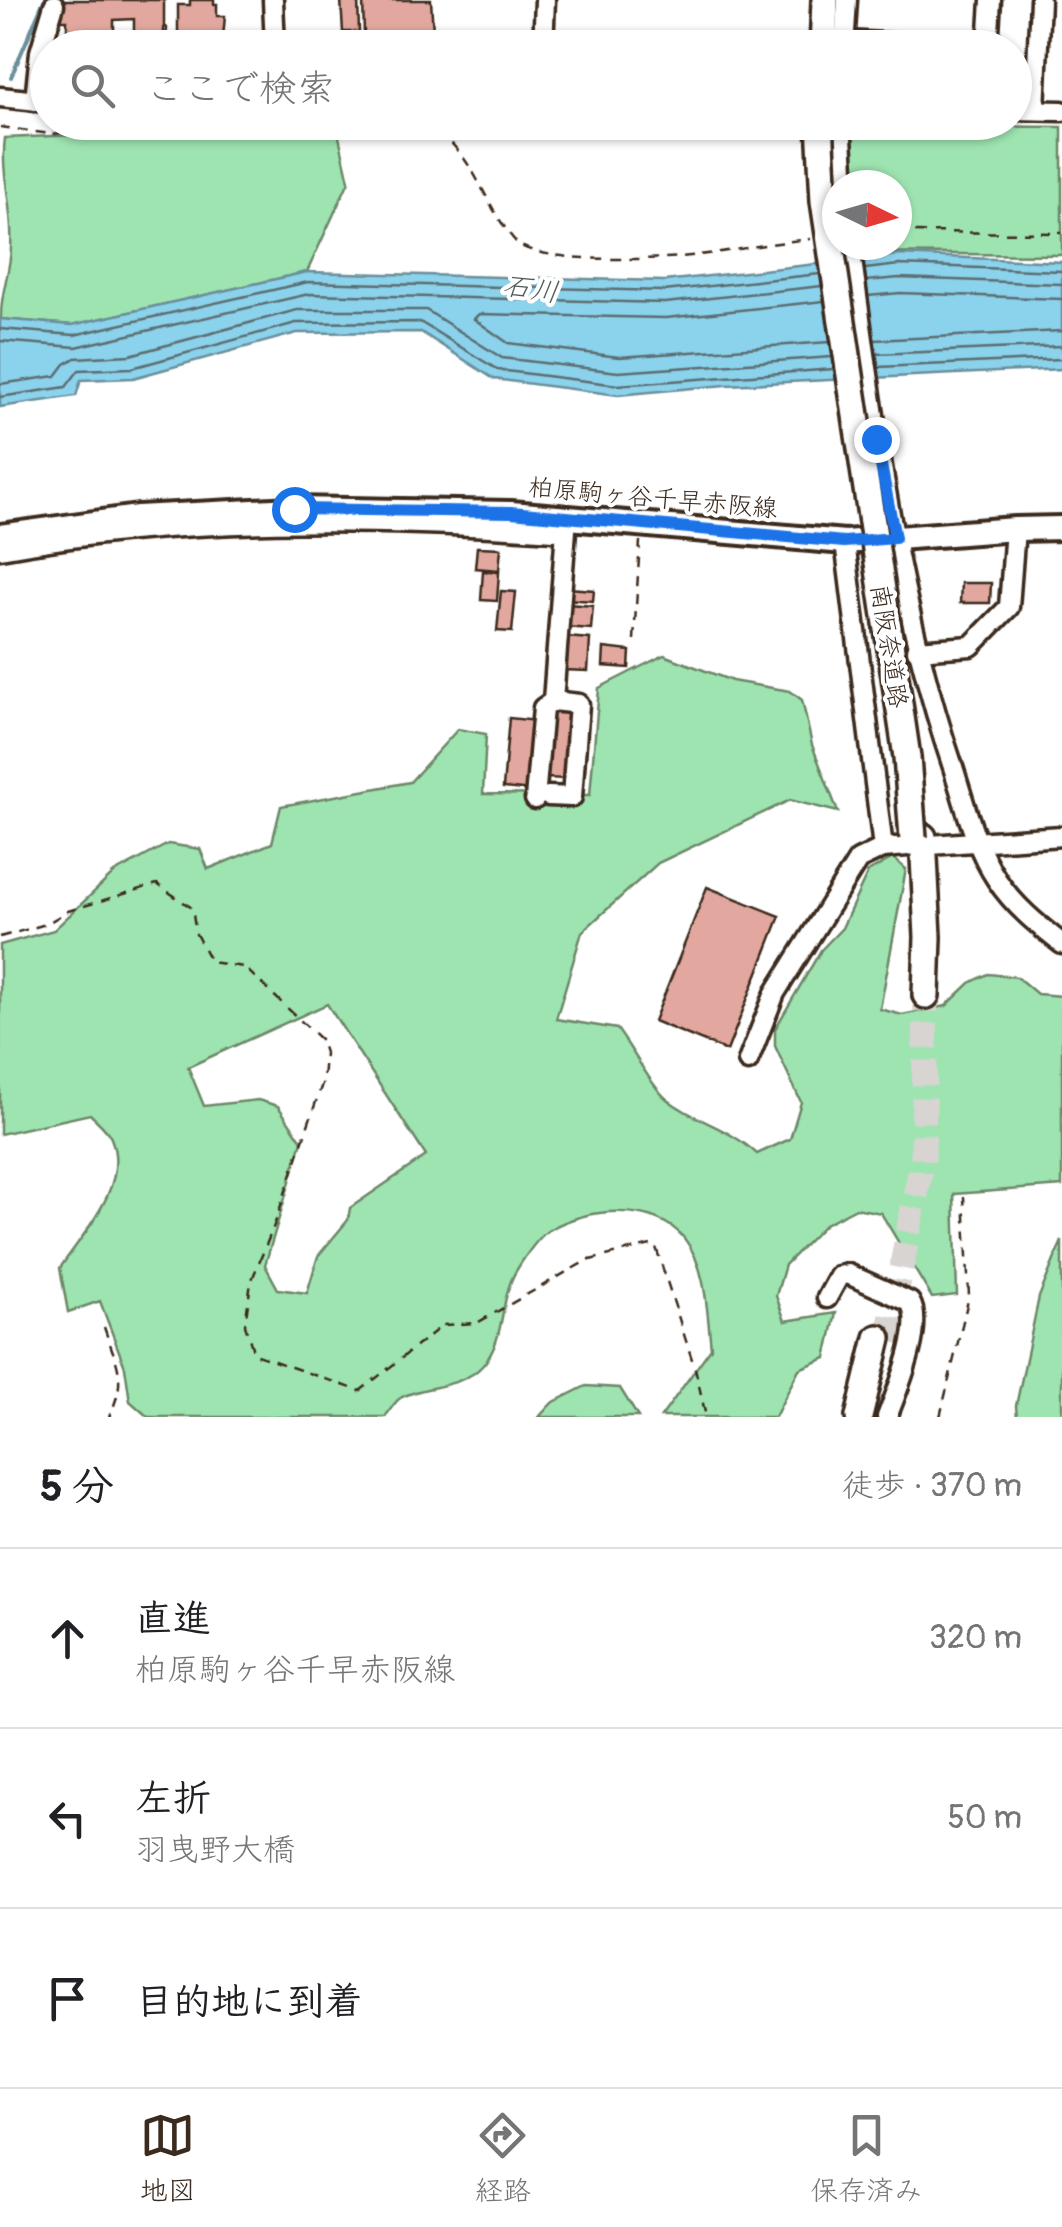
<!DOCTYPE html>
<html lang="ja">
<meta charset="utf-8">
<style>
:root{--surface:#fff;--page:#f6f6f6;--text:#202124;--muted:#757577;--line:#e0e0e0;--accent:#3b2a1e}
body{margin:0;font-family:Pangolin,"Klee One",sans-serif;background:var(--page);color:var(--text)}
.compass{position:absolute;left:822px;top:170px;width:90px;height:90px;border-radius:50%;background:var(--surface);box-shadow:0 2px 8px #0004;rotate:95deg}
.stop{position:absolute;width:30px;height:30px;margin:-22px;border:8px solid #1a73e8;border-radius:50%;background:#fff}
.stop.end{background:#1a73e8;border-color:#fff;box-shadow:0 2px 10px #0008}
.list{margin:0;padding:0;list-style:none}
h2{display:flex;justify-content:space-between;align-items:center;height:130px;margin:0;padding:0 40px;font-size:42px}
h2 small{font-size:32px;font-weight:400;color:var(--muted)}
.list li{display:grid;grid-template-columns:65px 1fr auto;gap:30px;align-items:center;box-sizing:border-box;height:180px;padding:0 40px;border-top:2px solid var(--line)}
.list b{display:block;font-size:38px;white-space:nowrap}
.list p{margin:0;font-size:32px;white-space:nowrap;color:var(--muted)}
.list em{font-size:32px;font-style:normal;color:var(--muted)}
.icon{flex:none;width:55px;height:55px;fill:none;stroke:currentColor;stroke-width:2;stroke-linecap:round;stroke-linejoin:round}
.map{position:relative;flex:none;width:1062px;height:1417px;overflow:hidden}
.search{position:absolute;background:var(--surface);box-shadow:0 2px 8px #0004;left:30px;right:30px;top:30px;height:110px;display:flex;align-items:center;gap:25px;box-sizing:border-box;padding:0 35px;border-radius:55px;color:var(--muted);font-size:38px}
.sheet{height:670px;background:var(--surface)}
nav{display:flex;justify-content:space-around;align-items:center;box-sizing:border-box;height:140px;border-top:2px solid var(--line);background:var(--surface);font-size:28px;color:var(--muted)}
nav a{display:grid;justify-items:center;gap:5px}
nav .on{color:var(--accent)}
.map>svg:first-child{display:block}
</style>
<div class="map">
<svg width="1062" height="1417" viewBox="0 0 1062 1417">
<rect width="100%" height="100%" fill="#fff"/>
<filter id="ink" filterUnits="userSpaceOnUse"><feTurbulence type="fractalNoise" baseFrequency=".01" numOctaves="2"/><feDisplacementMap in="SourceGraphic" scale="20" xChannelSelector="R" yChannelSelector="G"/><feConvolveMatrix kernelMatrix="1 2 1 2 8 2 1 2 1" color-interpolation-filters="sRGB"/></filter>
<g filter="url(#ink)">
<g fill="#9ee4b1" stroke="#6c8768" stroke-width="2.5" fill-rule="evenodd">
<path d="M323,125L338,132L349,181L307,272L72,325L1,319C0,294 10,273 11,248C14,210 0,175 5,138Z"/>
<path d="M846,125L1062,127V255L865,253L864,245H897V185H855Z"/>
<path d="M664,655L732,681L790,691L802,700L812,745L838,812L790,800L658,863L582,932L556,1019L617,1029C631,1047 653,1089 668,1100C698,1123 728,1127 757,1154L790,1139L801,1102L775,1046V1029L821,950L842,928L868,872L893,858L906,869L880,1009L902,1015L946,1006L970,983L988,974L1017,977L1037,994L1062,996V1186L954,1194L957,1295L932,1298L881,1213L856,1208L825,1224L785,1265L776,1296L785,1321L836,1313L826,1358L799,1369L775,1417H661L711,1348C707,1313 707,1267 684,1238C655,1202 586,1207 549,1230C537,1238 524,1258 516,1271C499,1299 506,1339 483,1365C461,1390 420,1385 399,1399C394,1403 389,1412 385,1417H148L130,1401L125,1367L100,1301L68,1312L60,1268C84,1232 130,1185 111,1138C108,1130 97,1121 90,1114L0,1134V945L54,930L114,873L168,844L200,849L208,869L272,843L281,806L410,782L458,729L486,734L483,794L590,795L599,688ZM327,1004L426,1156L350,1208L348,1220L318,1256L307,1293L278,1289L265,1265L302,1141L278,1106L258,1100L204,1106L188,1067Z"/>
<path d="M1062,1241V1417H1017L1016,1406L1039,1297Z"/>
<path d="M586,1386L620,1388L638,1417H539L552,1403Z"/>
</g>
<path fill="#8bd2ec" stroke="#6b8f9a" stroke-width="2.5" d="M898,255L1062,262V369L726,385L618,395L494,379L421,332L297,333L133,378L81,380L76,396L0,407V319L72,325L307,272L664,281Z"/>
<g fill="none" stroke-linecap="round" stroke-linejoin="round">
<g stroke="#5b6d70" stroke-width="2.5">
<path d="M865,269L899,265L1062,271"/>
<path d="M866,281L899,278L1062,284"/>
<path d="M868,296L900,293L1062,299"/>
<path d="M824,301L666,318L479,314L474,319L508,343L619,357L830,342"/>
<path d="M0,329L74,335L308,282L664,291L820,274"/>
<path d="M874,340L1062,331"/>
<path d="M0,341L76,347L309,294L665,303L822,286"/>
<path d="M876,354L1062,346"/>
<path d="M878,367L1062,359"/>
<path d="M0,384L56,376L65,364L75,358L130,355L297,310H426L502,358L618,372L832,357"/>
<path d="M0,397L66,387L79,370L132,368L296,323L420,322L498,370L618,385L834,369"/>
</g>
<path stroke="#6b8f9a" stroke-width="4" d="M11,77L44,0"/>
</g>
<g fill="#e2a89f" stroke="#3b2a1e" stroke-width="2.5">
<path d="M59,0H164V35L134,36V19L114,20V35L121,34V48H85V35H67V20H60Z"/>
<path d="M190,0H214V4H217V16H225L222,48H178V5H190Z"/>
<path d="M341,0H358L359,32H343Z"/>
<path d="M363,0H431L433,32L364,34Z"/>
<path d="M477,547L501,548L499,570L475,568Z"/>
<path d="M483,571L499,572L497,601L481,600Z"/>
<path d="M961,583H991L990,603H960Z"/>
<path d="M567,588L594,590L593,601L566,599Z"/>
<path d="M501,591L516,592L512,632L497,631Z"/>
<path d="M567,604L593,606L591,629L565,627Z"/>
<path d="M566,637L590,639L588,671L563,670Z"/>
<path d="M604,648L630,651L629,668L603,666Z"/>
<path d="M559,707L570,708L564,779L548,778V782L542,781L548,712L559,713Z"/>
<path d="M509,718L538,721L532,791L503,788Z"/>
<path d="M707,887L780,916L727,1051L654,1021Z"/>
</g>
<g fill="none" stroke-linecap="round" stroke-linejoin="round">
<path stroke="#d8d4d2" stroke-width="25" stroke-dasharray="25 12" stroke-linecap="butt" d="M887,1341L923,1157L926,995"/>
<defs>
<g id="minor">
<path d="M273,0L275,48"/>
<path d="M844,41L948,46"/>
<path d="M543,48L545,0"/>
<path d="M844,48L847,0"/>
<path d="M988,48L991,0"/>
<path d="M0,97L48,102"/>
<path d="M35,101L40,52L54,5"/>
<path d="M1014,110L1062,111"/>
<path d="M1035,110L1040,0"/>
<path d="M841,122L845,185"/>
<path d="M850,245C874,421 896,599 953,767C965,805 975,847 997,880C1014,906 1038,925 1062,944"/>
<path d="M845,542L883,848"/>
<path d="M0,549C181,516 371,518 554,531L556,516"/>
<path d="M917,650L971,646L1009,607L1015,529"/>
<path d="M548,796L572,797L579,704L553,701L567,517"/>
<path d="M535,799L543,708L553,701"/>
<path d="M930,845L1062,836"/>
<path d="M748,1061L775,993L858,860L883,848L908,846"/>
<path d="M827,1298L839,1276L848,1274L910,1302C925,1326 897,1391 887,1417"/>
</g>
<path id="major" d="M0,536L138,517L294,509L511,513L845,542L1015,529L1062,528"/>
<g id="highway">
<path d="M823,48L825,0"/>
<path d="M923,837L928,937L926,995"/>
<path d="M859,1417L878,1338"/>
</g>
</defs>
<use href="#minor" stroke="#3b2a1e" stroke-width="25"/>
<use href="#major" stroke="#3b2a1e" stroke-width="30"/>
<use href="#highway" stroke="#3b2a1e" stroke-width="32"/>
<g stroke="#3b2a1e" stroke-width="2.5" stroke-dasharray="10 8" stroke-linecap="butt">
<path d="M164,25L167,28L166,40"/>
<path d="M64,32V48"/>
<path d="M121,41L123,47H129"/>
<path d="M152,44L166,40L169,48"/>
<path d="M132,47L147,41L152,42V48"/>
<path d="M423,122C477,152 479,199 516,242C534,263 650,260 681,257C724,253 767,243 811,239"/>
<path d="M0,127L51,134L184,122"/>
<path d="M897,232L1062,233"/>
<path d="M634,640L640,541"/>
<path d="M0,937L46,924L68,911L157,884L192,908L196,934L211,962L244,967L321,1040L325,1053L323,1081L275,1223L251,1282L245,1325L254,1354L360,1391L443,1325L477,1323L586,1261L655,1244L696,1372L706,1417"/>
<path d="M104,1327C117,1366 128,1377 109,1417"/>
<path d="M940,1417L969,1296L964,1197"/>
</g>
<use href="#minor" stroke="#fff" stroke-width="18"/>
<use href="#major" stroke="#fff" stroke-width="22"/>
<use href="#highway" stroke="#fff" stroke-width="25"/>
<defs>
<path id="highway-bridge" d="M820,122L824,201L907,757L913,838"/>
</defs>
<use href="#highway-bridge" stroke="#3b2a1e" stroke-width="32" stroke-linecap="butt"/>
<use href="#highway-bridge" stroke="#fff" stroke-width="25"/>
</g>
</g>
<g fill="none" stroke-linecap="round" stroke-linejoin="round" filter="url(#ink)">
<path stroke="#1a73e8" stroke-width="12" d="M294,509L511,512L844,542L895,538L876,439"/>
</g>
<g text-anchor="middle" stroke-width="8" stroke-linejoin="round" paint-order="stroke">
<g font-size="25" fill="#3b2a1e" stroke="#fff">
<text transform="translate(653 497) rotate(5)" y="9">柏原駒ヶ谷千早赤阪線</text>
<text transform="translate(890 646) rotate(81)" y="9">南阪奈道路</text>
</g>
<g font-size="28" font-style="italic" fill="#535c5c" stroke="#fff">
<text transform="translate(531 288) rotate(8)" y="10">石川</text>
</g>
</g>
</svg>
<svg class="compass" viewBox="-18 -18 36 36"><path d="M0-13l5 13h-10z" fill="#e53935"/><path d="M0 13l5-13h-10z" fill="#757577"/></svg>
<div class="stop" style="left:294px;top:509px"></div>
<div class="stop end" style="left:876px;top:439px"></div>
<div class="search"><svg class="icon" aria-label="search" viewBox="0 0 24 24"><circle cx="10" cy="10" r="6"/><path d="M15 15l6 6"/></svg>ここで検索</div>
</div>
<section class="sheet">
<h2>5 分<small>徒歩 · 370 m</small></h2>
<ul class="list">
<li><svg class="icon" aria-label="ahead" viewBox="0 0 24 24"><path d="M12 20V5M6 11l6-6 6 6"/></svg><div><b>直進</b><p>柏原駒ヶ谷千早赤阪線</p></div><em>320 m</em></li>
<li><svg class="icon" aria-label="left" viewBox="0 0 24 24"><path d="M17 20v-9H6M10 6l-5 5 5 5"/></svg><div><b>左折</b><p>羽曳野大橋</p></div><em>50 m</em></li>
<li><svg class="icon" aria-label="arrive" viewBox="0 0 24 24"><path d="M6 21V4h12l-3 4 3 4H6"/></svg><div><b>目的地に到着</b></div></li>
</ul>
</section>
<nav>
<a class="on"><svg class="icon" aria-label="map" viewBox="0 0 24 24"><path d="M3 6l6-2 6 2 6-2v14l-6 2-6-2-6 2zM9 4v14M15 6v14"/></svg>地図</a>
<a><svg class="icon" aria-label="directions" viewBox="0 0 24 24"><path d="M12 3l9 9-9 9-9-9zM9 14v-3h6M13 9l2 2-2 2"/></svg>経路</a>
<a><svg class="icon" aria-label="saved" viewBox="0 0 24 24"><path d="M7 4h10v16l-5-4-5 4z"/></svg>保存済み</a>
</nav>
